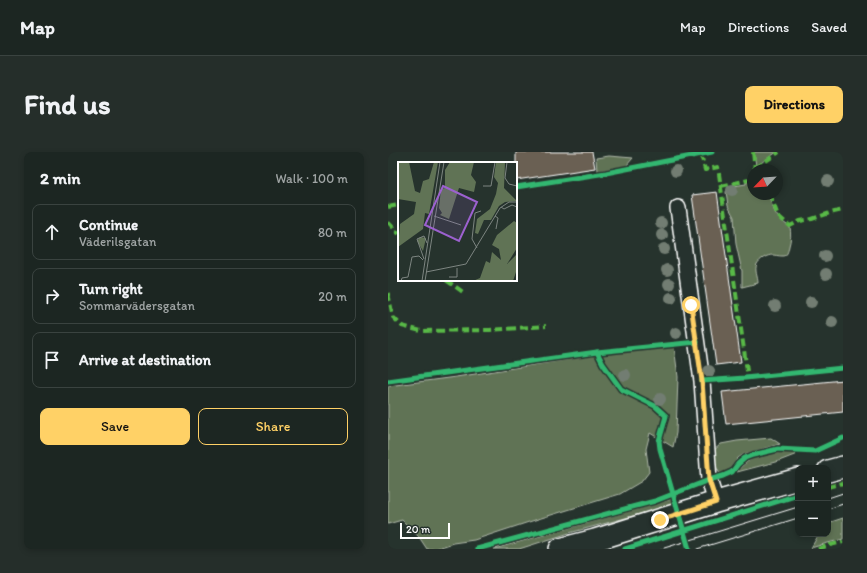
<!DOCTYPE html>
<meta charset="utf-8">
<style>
:root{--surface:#1c2622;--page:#252e2a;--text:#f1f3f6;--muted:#a0a5a5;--line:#3a4340;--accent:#ffd166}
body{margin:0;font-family:Itim,sans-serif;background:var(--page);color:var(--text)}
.controls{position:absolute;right:12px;bottom:12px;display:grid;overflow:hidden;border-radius:8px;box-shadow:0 2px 6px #0003}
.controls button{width:36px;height:36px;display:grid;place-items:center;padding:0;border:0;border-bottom:1px solid var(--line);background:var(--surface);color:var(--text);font:20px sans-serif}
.compass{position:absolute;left:359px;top:12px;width:36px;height:36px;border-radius:50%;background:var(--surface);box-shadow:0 2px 6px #0003;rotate:245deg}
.scale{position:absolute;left:12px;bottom:10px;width:50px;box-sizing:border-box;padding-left:4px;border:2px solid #fff;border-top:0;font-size:11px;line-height:14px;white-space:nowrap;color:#fff;-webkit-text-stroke:3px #26332d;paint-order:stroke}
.stop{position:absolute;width:12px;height:12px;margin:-9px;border:3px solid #ffd166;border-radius:50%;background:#fff}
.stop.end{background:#ffd166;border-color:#fff;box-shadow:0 1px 4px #0008}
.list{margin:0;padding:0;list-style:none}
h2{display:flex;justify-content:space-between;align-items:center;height:52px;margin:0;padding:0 16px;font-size:17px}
h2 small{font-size:13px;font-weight:400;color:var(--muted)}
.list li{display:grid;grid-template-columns:26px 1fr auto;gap:12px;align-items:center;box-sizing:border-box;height:56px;margin:0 8px 8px;padding:0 8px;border:1px solid var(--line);border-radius:8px}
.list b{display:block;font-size:15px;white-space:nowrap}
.list p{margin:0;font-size:13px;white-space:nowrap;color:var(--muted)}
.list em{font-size:13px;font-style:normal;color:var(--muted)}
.actions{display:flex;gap:8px;padding:12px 16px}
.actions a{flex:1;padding:9px 0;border:1px solid var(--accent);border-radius:8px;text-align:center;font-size:14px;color:var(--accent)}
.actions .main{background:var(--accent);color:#111}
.icon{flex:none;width:22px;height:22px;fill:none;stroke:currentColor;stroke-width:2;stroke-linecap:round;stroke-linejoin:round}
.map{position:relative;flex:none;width:455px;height:397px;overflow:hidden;border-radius:8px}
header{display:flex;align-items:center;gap:24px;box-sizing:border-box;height:56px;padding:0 20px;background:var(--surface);border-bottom:1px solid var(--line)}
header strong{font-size:19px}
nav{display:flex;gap:22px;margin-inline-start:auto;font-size:14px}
.intro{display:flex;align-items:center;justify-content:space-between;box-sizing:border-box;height:96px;padding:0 24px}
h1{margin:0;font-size:28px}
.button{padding:10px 18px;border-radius:8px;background:var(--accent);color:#111;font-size:14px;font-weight:700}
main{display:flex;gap:24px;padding:0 24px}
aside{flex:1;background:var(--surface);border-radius:8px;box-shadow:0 2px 6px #0003}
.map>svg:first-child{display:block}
</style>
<header>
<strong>Map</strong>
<nav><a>Map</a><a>Directions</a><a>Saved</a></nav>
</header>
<div class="intro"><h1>Find us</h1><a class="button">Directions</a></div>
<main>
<aside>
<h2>2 min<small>Walk · 100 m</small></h2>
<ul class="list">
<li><svg class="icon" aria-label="ahead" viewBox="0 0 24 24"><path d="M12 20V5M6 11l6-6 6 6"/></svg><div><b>Continue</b><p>Väderilsgatan</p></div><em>80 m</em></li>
<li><svg class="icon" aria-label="right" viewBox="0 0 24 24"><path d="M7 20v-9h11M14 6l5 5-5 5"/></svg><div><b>Turn right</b><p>Sommarvädersgatan</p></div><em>20 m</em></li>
<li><svg class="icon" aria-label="arrive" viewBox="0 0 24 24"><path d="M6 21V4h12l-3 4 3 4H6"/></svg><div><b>Arrive at destination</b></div></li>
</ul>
<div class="actions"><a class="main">Save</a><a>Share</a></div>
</aside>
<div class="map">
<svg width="455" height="397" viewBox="0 0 455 397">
<rect width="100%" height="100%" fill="#26332d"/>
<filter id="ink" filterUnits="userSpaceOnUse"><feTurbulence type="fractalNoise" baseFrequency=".025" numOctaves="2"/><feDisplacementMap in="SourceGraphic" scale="8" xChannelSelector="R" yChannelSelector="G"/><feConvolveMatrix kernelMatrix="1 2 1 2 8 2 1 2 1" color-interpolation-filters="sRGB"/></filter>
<g filter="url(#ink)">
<g fill="#607355" stroke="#b0b9aa">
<path d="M366,0H389L368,14Z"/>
<path d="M221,4L245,6L238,14L209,19L208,6Z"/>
<path d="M365,29V42H380C386,58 386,65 402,75C403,81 403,88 401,94C399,107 395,104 385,103C379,103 372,107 369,112C366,118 370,125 370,131L354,135V119L348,92L346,65L340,54L339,46L338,40L340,35L358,32V30Z"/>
<path d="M286,194L290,225L288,281L285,295L262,281L258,297L261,320L254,329L232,342L150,367L86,388L65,391L47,397H39L31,385L14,368L0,372V234L68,225L222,201Z"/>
<path d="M383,286L392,292L356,302L350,306L341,318L332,322C328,315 325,308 324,300L333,292L349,289Z"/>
<path d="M396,300H407L409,302L391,309L349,320C361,303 378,302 396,300Z"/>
<path d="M284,347L286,353L181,381L131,397H106Z"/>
<path d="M455,366V387L436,392L423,396L431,382H440V371Z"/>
</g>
<g fill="#6a6153" stroke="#fff">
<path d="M128,0H204L207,16L128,28Z"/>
<path d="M329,40L353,210L328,213L304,43Z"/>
<path d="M455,228V260L338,272L334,240Z"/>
</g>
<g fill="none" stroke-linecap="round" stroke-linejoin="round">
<defs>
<path id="street" d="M290,56L314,229L321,328L328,350"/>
<g id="secondary">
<path d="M440,319L455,315"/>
<path d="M172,397L207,388L328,350L410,327"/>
</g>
</defs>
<use href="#street" stroke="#fff" stroke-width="18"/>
<use href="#secondary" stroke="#fff" stroke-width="24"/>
<use href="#street" stroke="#26332d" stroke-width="15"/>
<use href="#secondary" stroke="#26332d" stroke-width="21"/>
<g stroke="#fff" stroke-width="1">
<path d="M440,346L455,341"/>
<path d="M440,357L455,352"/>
<path d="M273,397L410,355"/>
<path d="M309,397L410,366"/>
</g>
<g stroke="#58b947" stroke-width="4" stroke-dasharray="8 4" stroke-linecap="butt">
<path d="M365,0L367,18"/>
<path d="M313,2L317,18L330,15L360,226"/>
<path d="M368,16L391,0"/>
<path d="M333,34L365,27"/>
<path d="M382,42L390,64L402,74L412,69L424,67L442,61L455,58"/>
<path d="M0,55L11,53"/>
<path d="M0,70L11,82"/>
<path d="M58,128L75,140"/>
<path d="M0,141L5,165L14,174L33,179L102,178L158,174"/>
<path d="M440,335L455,331"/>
<path d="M430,397L442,393L455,390"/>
</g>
<defs>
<g id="cycleway">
<path d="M128,35L218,21L324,0"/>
<path d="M209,200L215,212L233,237L267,254L278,264L271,289L272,297L301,397"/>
<path d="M0,229L209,200L309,190"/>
<path d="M314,229L357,226L455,216"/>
<path d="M89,397L244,355L267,349L321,328L335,324L344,320L350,312L357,306L365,303L390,297L427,299L455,286"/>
<path d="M237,397L410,343"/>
</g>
</defs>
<use href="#cycleway" stroke="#26332d" stroke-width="8"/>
<use href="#cycleway" stroke="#33b770" stroke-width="5"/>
</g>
<g fill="#727d72">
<circle cx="288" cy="19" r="6"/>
<circle cx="440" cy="29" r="6"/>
<circle cx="344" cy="38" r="6"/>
<circle cx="273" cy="71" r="6"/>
<circle cx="274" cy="83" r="6"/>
<circle cx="276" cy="97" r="6"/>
<circle cx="437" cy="104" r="6"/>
<circle cx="279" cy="118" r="6"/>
<circle cx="438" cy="122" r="6"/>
<circle cx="281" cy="132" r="6"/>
<circle cx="283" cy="146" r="6"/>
<circle cx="423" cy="150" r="6"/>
<circle cx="387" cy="154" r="6"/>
<circle cx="444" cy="170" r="6"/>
<circle cx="288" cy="181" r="6"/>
<circle cx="321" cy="219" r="6"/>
<circle cx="237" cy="223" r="6"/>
<circle cx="272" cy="247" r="6"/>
</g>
</g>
<g fill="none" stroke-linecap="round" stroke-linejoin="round" filter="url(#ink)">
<path stroke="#ffd166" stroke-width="5" d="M272,368L328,350L321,328L314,229L303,153"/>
</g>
<g transform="translate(10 10)">
<rect width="119" height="119" fill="#26332d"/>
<path d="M0,0H11L17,29L22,31L25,19L31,17L36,0H40L31,52L27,51L25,67L0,85L2,62L16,52L18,40L0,37ZM52,0H76L73,13L78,20L76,30L61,26L51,57L42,53L44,51L41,46L43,27L47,26V8ZM98,0H107L106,26L119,39L107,40L101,44L93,58H86L80,72L77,71L79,57L92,47L98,32L100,21L96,15ZM116,59L119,61V86L109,102L119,92V107L115,119H75L82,116L88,99L92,101L94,90L103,98L101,87L94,83L99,73ZM22,75L28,76L25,89L19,79Z" fill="#607355"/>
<path fill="none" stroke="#7d8581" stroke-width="1" d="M109,0L107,16L111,22L119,24M85,24H93L97,0M103,45L106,47L114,43L119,45M36,54L63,63M97,54L100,56L98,67M79,86L74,77L77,51L83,49M26,97L19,77L26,74L29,81M28,110L68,102L102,46L111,40H119M51,115H59V106M3,119L4,116L10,115L14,95L21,94L25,98M24,119L42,0M27,119L46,0"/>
<path fill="#9c61cf" fill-opacity="0.15" stroke="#9c61cf" stroke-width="2" d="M45,24L79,40L61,79L27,63Z"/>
<rect width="119" height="119" fill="none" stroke="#fff" stroke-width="2"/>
</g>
</svg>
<div class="controls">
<button>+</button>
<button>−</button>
</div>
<svg class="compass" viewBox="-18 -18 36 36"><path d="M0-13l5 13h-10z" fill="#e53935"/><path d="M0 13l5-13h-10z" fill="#a0a5a5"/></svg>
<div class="scale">20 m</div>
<div class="stop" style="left:303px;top:153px"></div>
<div class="stop end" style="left:272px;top:368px"></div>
</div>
</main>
